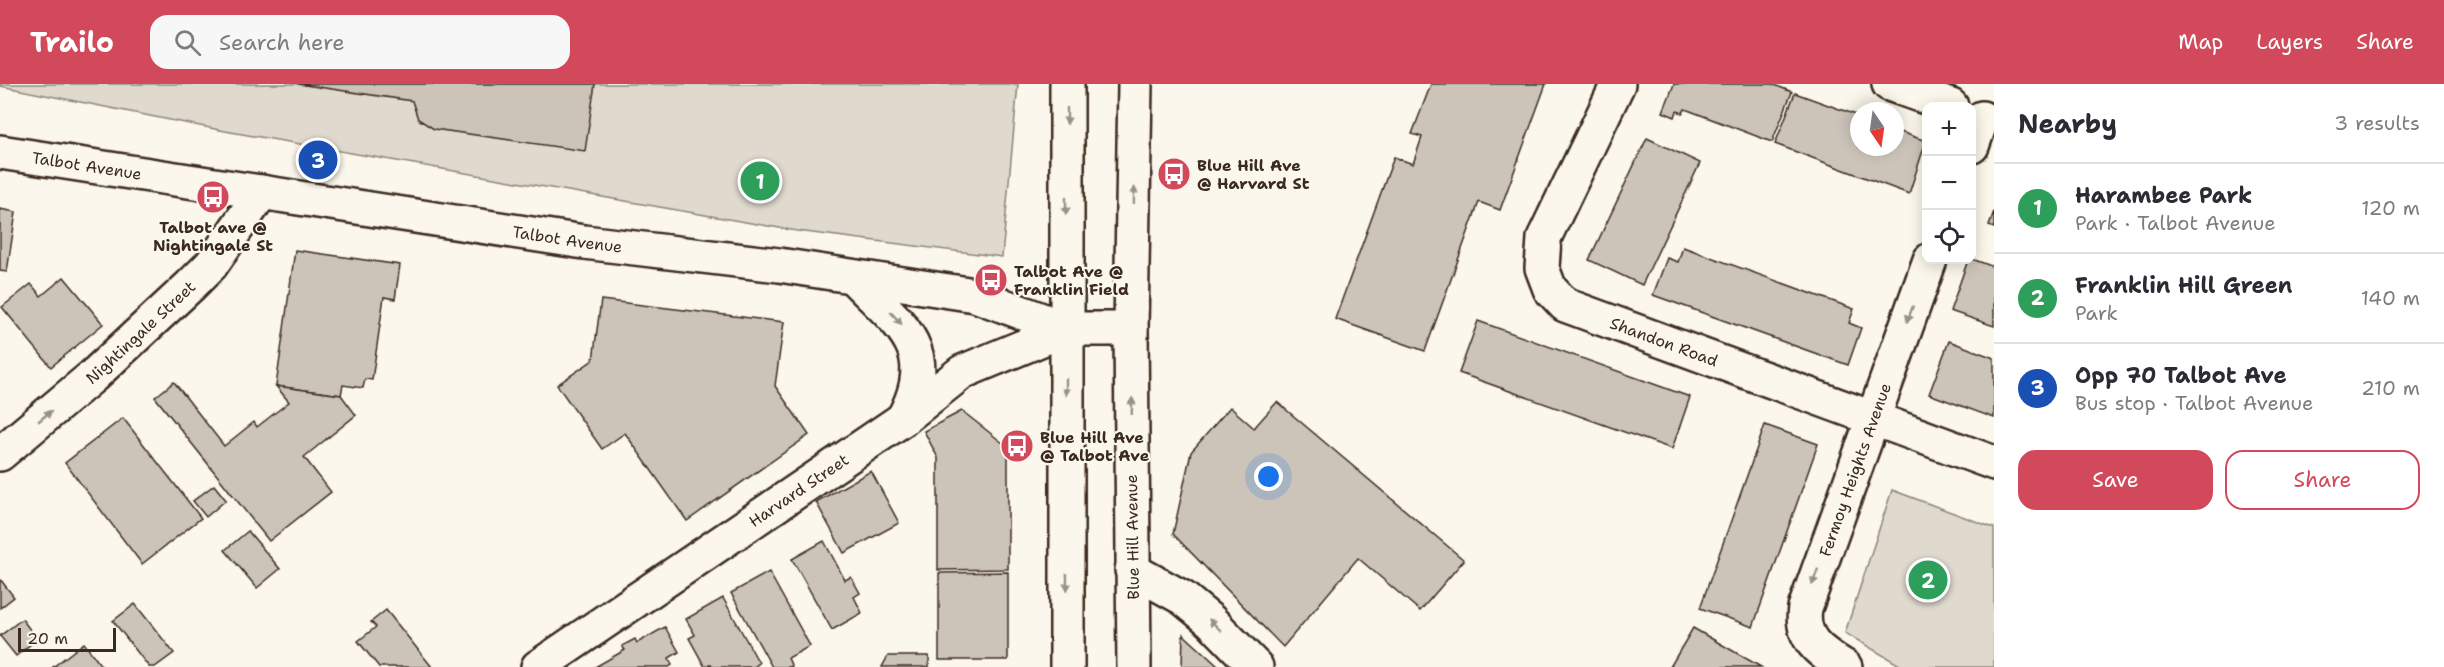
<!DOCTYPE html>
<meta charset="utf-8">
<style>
:root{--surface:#fff;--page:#f7f7f7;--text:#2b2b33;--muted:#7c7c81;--line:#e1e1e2;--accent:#d1495b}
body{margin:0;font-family:"Shantell Sans",sans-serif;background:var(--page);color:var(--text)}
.controls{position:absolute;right:18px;top:18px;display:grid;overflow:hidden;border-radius:12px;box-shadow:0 3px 15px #0003}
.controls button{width:54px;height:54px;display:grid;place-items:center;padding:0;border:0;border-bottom:2px solid var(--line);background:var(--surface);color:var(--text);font:30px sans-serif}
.compass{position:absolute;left:1850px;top:18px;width:54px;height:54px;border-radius:50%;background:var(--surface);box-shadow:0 3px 15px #0003;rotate:167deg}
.scale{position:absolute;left:18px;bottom:15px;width:98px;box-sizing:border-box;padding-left:6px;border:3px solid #3b2a1e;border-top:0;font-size:16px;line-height:21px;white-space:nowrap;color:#3b2a1e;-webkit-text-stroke:4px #fbf7ec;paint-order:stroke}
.you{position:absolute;left:1269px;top:393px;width:21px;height:21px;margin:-15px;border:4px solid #fff;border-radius:50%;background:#1a73e8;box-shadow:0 0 0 9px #1a73e833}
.badge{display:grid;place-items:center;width:39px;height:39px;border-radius:50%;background:var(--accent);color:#fff;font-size:20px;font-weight:700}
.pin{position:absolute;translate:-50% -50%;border:3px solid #fff;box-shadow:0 2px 6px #0006}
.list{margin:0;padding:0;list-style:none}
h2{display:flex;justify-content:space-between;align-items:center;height:78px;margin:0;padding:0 24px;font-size:26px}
h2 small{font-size:20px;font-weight:400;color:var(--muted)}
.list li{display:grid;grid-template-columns:39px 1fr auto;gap:18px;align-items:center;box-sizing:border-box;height:90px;padding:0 24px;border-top:2px solid var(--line)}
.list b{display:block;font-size:22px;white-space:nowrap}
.list p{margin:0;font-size:20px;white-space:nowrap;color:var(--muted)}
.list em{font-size:20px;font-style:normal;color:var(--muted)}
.actions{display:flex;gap:12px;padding:18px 24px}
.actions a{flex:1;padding:14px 0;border:2px solid var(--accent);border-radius:18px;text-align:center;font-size:21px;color:var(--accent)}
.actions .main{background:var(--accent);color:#fff}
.icon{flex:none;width:33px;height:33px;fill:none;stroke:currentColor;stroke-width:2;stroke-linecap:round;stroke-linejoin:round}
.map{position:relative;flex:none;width:1994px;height:583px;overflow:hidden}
header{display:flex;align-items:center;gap:36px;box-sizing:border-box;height:84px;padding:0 30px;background:var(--accent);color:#fff}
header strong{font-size:28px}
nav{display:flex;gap:33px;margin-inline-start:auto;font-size:21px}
.search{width:420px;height:54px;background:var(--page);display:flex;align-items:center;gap:15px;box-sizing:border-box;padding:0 21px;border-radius:18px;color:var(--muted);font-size:22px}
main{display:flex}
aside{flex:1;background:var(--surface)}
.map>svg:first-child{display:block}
</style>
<header>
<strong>Trailo</strong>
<div class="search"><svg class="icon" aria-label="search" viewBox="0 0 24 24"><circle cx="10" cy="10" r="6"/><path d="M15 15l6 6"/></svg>Search here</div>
<nav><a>Map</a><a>Layers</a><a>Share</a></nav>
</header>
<main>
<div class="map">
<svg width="1994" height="583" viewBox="0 0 1994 583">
<rect width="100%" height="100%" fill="#fbf7ec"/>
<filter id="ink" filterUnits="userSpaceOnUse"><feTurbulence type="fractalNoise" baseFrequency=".0167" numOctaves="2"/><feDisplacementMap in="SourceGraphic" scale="12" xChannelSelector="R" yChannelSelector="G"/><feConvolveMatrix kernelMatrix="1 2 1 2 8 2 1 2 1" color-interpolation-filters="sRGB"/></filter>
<g filter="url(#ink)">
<g fill="#dfd9ce" stroke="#8d8276" stroke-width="1.5">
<path d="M0,0H1018L1002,173L797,147L225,47L0,2Z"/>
<path d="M1892,406L1994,444V583H1903L1845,549Z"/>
</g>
<g fill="#ccc4b9" stroke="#3b2a1e" stroke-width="1.5">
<path d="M298,0H595L585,67L434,45L418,35L412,17Z"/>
<path d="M1431,0H1546L1500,126L1479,118L1425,267L1335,235L1394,73L1413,80L1422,53L1412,50Z"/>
<path d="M1674,0H1772L1792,8L1772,58L1685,25L1683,29L1677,27L1675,33L1663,28Z"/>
<path d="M1795,9L1859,32V63H1895V46L1926,57L1909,110L1775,60Z"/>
<path d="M1647,54L1700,79L1642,201L1589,176Z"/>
<path d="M0,125L16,128L7,188L0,187Z"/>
<path d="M1994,127V144L1989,142Z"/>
<path d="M1683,163L1854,225L1849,239L1861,244L1848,281L1653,211L1667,174L1678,178Z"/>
<path d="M295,166L400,181L395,215L384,213L372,296L365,295L363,304L343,301L341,311L276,302Z"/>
<path d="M1972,175L1994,183V242L1950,227L1968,176Z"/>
<path d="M64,193L103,240L51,283L2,223L31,200L41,212Z"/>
<path d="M601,216L784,238L775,302L809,351L687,437L625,349L602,365L557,301L593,276Z"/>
<path d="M1478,237L1690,313L1672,365L1459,289Z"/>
<path d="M1949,257L1994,274V334L1929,310Z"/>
<path d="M174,298L224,362L254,338L257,343L289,318L276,302L341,311L356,331L304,373L331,408L269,457L155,313Z"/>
<path d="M1277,318L1464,476L1420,527L1358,474L1283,563L1173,450L1191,368L1230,323L1254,344Z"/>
<path d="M962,327L1008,363V485L938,486V374L924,347Z"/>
<path d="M123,334L201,434L142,480L65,379Z"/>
<path d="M1765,341L1818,360L1753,543L1700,524Z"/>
<path d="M871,387L899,439L844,469L816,418Z"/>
<path d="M214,401L226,416L206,433L193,417Z"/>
<path d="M248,447L280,485L257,504L225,466Z"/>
<path d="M824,457L845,496L851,493L860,509L854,513L862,529L832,546L792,475Z"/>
<path d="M769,488L810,562L788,574L792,583H772L731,509Z"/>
<path d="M1008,488V576H939V489Z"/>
<path d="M0,495L14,513L0,524Z"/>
<path d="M723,514L759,579L754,583H713L711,580L705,583L689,554L695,551L686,535Z"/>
<path d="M135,520L174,569L155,583H149L113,537Z"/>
<path d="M386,526L432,583H379L358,557L376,543L371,538Z"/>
<path d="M22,535L37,555L16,572L0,552Z"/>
<path d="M665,543L679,568L669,574L672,581L669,583H595L625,566L622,562L635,555L637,559Z"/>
<path d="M1693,544L1761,583H1670Z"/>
<path d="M1183,550L1219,583H1182Z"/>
<path d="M84,559L102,583H53Z"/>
<path d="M888,572H929V583H882Z"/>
</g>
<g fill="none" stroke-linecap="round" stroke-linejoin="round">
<defs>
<g id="minor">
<path id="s1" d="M1618,0L1544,154L1542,184L1550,205L1565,221L1994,379"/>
<path d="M1889,0L1951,22"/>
<path d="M1972,62L1982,34"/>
<path id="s2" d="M0,370L93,292L191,201L211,181L262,108"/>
<path d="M1132,486L1183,514L1211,537L1256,583"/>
<path id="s3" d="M1845,583C1820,568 1800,555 1805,524L1930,176"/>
</g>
<g id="major">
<path d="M1067,0V583"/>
<path id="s4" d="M0,68L584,158L779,181L975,211L1066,245H1131"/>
<path d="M854,194C898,240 942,264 903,335"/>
<path id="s5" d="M538,583L903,335L962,288L1066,245"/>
<path d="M1134,583L1131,245L1135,0"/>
</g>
</defs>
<use href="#minor" stroke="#3b2a1e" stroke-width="38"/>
<use href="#major" stroke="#3b2a1e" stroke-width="38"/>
<use href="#minor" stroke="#fbf7ec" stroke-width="33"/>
<use href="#major" stroke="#fbf7ec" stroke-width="33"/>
</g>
<defs><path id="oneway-solid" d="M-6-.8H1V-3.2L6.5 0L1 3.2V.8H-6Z" transform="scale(1.5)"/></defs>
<g fill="#9b9085">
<use href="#oneway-solid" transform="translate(1067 32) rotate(90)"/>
<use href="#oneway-solid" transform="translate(1134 111) rotate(-89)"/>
<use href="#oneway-solid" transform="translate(1066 122) rotate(90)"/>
<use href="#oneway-solid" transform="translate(1910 230) rotate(110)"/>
<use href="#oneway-solid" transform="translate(896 234) rotate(48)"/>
<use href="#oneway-solid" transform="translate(1066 303) rotate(90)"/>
<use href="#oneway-solid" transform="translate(1132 322) rotate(-88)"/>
<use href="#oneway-solid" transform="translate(45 332) rotate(-40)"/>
<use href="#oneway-solid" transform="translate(1815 493) rotate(110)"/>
<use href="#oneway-solid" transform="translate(1067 498) rotate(89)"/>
<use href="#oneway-solid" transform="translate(1215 541) rotate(-136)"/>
</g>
</g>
<defs>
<symbol id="bus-disc" viewBox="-11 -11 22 22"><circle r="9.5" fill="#d1495b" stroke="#fbf7ec"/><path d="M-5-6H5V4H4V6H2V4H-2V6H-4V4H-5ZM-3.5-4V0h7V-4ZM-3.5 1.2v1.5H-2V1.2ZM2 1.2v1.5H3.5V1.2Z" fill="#fff"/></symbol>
</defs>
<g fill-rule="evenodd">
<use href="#bus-disc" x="1155" y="71" width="38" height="38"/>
<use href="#bus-disc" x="194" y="94" width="38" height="38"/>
<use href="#bus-disc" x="972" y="177" width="38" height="38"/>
<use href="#bus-disc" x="998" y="343" width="38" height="38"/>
</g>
<g text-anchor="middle" stroke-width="4.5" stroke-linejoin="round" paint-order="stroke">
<g font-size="16" fill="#3b2a1e" stroke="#fbf7ec">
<text dy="6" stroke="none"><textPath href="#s4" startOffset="88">Talbot Avenue</textPath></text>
<text dy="6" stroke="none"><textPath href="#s4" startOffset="574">Talbot Avenue</textPath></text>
<text dy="6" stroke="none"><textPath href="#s2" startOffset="186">Nightingale Street</textPath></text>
<text dy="6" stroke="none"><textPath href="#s1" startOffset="351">Shandon Road</textPath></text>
<text dy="6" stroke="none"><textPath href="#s3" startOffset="224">Fermoy Heights Avenue</textPath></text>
<text dy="6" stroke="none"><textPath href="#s5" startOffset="315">Harvard Street</textPath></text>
<text transform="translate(1132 453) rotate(-91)" y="6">Blue Hill Avenue</text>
</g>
<g font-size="16" font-weight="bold" fill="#3b2a1e" stroke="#fbf7ec" text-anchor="start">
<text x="1197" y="87">Blue Hill Ave<tspan x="1197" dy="18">@ Harvard St</tspan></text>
<text x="213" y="149" text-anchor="middle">Talbot ave @<tspan x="213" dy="18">Nightingale St</tspan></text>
<text x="1014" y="193">Talbot Ave @<tspan x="1014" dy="18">Franklin Field</tspan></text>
<text x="1040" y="359">Blue Hill Ave<tspan x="1040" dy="18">@ Talbot Ave</tspan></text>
</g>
</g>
</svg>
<div class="controls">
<button>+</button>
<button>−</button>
<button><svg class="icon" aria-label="locate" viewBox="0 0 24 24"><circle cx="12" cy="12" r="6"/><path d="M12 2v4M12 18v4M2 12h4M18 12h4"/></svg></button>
</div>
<svg class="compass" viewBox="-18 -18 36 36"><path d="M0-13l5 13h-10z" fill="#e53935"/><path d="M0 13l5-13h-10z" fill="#7c7c81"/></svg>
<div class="scale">20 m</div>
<div class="you"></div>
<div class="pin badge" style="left:760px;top:97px;background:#2e9e5b">1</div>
<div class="pin badge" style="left:1928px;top:496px;background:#2e9e5b">2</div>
<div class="pin badge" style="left:318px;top:76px;background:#1a4fb4">3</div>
</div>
<aside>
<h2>Nearby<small>3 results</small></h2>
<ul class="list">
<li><span class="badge" style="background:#2e9e5b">1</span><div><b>Harambee Park</b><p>Park · Talbot Avenue</p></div><em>120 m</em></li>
<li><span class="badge" style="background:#2e9e5b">2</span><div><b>Franklin Hill Green</b><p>Park</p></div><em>140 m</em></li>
<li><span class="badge" style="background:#1a4fb4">3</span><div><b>Opp 70 Talbot Ave</b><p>Bus stop · Talbot Avenue</p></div><em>210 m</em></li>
</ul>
<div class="actions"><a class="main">Save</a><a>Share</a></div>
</aside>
</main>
